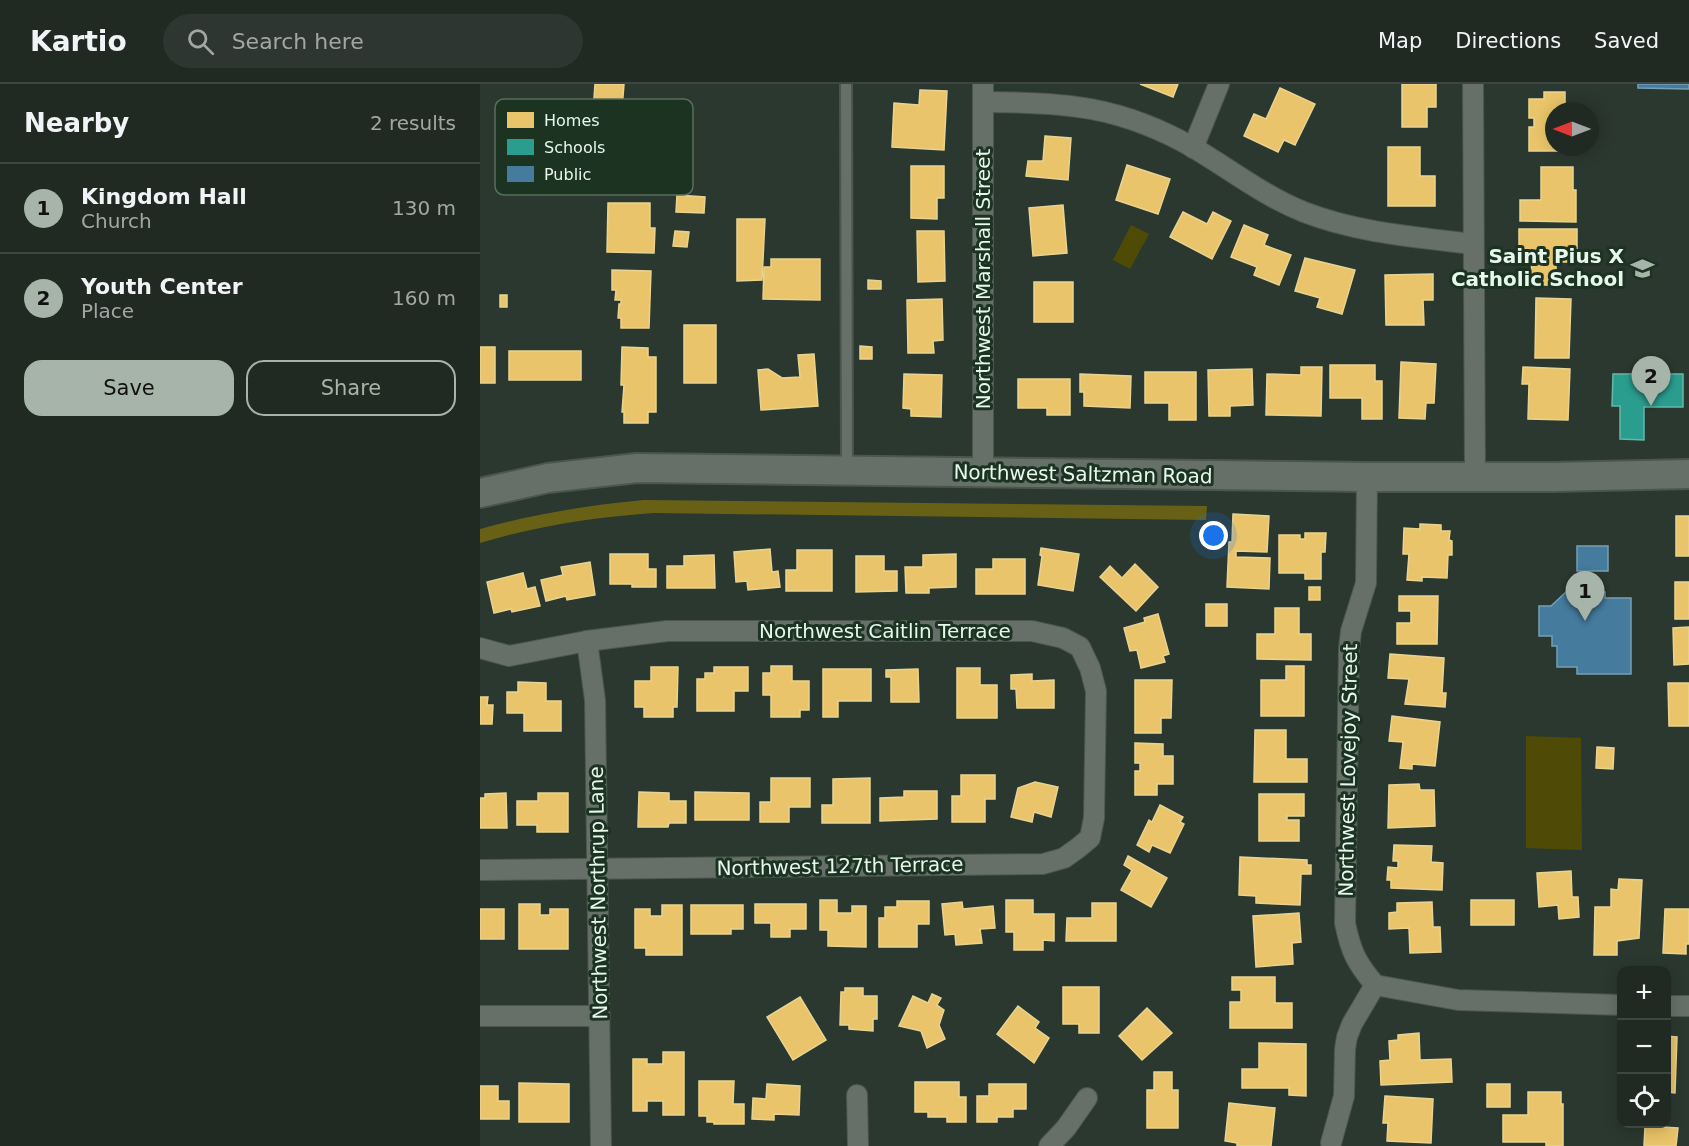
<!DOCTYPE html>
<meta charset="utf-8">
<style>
:root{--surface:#202a23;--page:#2d3630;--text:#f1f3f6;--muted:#a2a7a6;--line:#3d4641;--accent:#a6b4a9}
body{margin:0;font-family:"DejaVu Sans",sans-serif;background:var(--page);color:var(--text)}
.controls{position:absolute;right:18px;bottom:18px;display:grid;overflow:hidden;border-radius:12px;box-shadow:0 3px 15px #0003}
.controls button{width:54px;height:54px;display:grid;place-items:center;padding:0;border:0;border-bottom:2px solid var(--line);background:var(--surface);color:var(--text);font:30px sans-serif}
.compass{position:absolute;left:1065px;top:18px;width:54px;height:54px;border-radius:50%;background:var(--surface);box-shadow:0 3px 15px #0003;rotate:270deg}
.you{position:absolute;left:734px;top:452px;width:21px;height:21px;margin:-15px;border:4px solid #fff;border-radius:50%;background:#1a73e8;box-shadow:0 0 0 9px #1a73e833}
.badge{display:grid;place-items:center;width:39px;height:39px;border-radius:50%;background:var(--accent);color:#111;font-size:20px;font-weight:700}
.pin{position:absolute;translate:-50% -50px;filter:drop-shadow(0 2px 3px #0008)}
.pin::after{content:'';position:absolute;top:32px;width:21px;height:18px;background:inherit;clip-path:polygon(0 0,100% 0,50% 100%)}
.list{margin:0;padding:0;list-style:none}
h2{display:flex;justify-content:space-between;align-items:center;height:78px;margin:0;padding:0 24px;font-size:26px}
h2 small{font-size:20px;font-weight:400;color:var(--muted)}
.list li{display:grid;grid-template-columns:39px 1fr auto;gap:18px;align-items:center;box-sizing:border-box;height:90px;padding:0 24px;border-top:2px solid var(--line)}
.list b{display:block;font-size:22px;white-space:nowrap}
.list p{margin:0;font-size:20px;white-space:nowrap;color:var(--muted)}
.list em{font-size:20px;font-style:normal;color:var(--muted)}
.actions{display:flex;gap:12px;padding:18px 24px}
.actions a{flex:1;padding:14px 0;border:2px solid var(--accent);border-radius:18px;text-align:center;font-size:21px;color:var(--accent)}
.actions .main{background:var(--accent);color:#111}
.icon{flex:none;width:33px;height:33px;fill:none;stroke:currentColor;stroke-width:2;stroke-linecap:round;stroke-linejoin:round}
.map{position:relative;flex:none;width:1209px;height:1062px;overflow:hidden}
header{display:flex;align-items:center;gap:36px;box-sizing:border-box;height:84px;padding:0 30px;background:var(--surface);border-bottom:2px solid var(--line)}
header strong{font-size:28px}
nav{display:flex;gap:33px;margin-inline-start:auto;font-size:21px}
.search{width:420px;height:54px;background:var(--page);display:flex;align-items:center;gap:15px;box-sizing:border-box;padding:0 21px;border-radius:33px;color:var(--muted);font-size:22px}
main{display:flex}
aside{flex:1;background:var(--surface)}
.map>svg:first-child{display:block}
</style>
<header>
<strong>Kartio</strong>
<div class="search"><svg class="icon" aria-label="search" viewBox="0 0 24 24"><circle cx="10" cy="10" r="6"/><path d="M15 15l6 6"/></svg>Search here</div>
<nav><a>Map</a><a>Directions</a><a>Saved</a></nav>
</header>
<main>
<aside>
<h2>Nearby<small>2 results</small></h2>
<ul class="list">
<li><span class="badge">1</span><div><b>Kingdom Hall</b><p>Church</p></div><em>130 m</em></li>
<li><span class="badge">2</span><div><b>Youth Center</b><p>Place</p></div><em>160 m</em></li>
</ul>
<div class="actions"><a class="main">Save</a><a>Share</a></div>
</aside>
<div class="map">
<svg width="1209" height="1062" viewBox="0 0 1209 1062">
<rect width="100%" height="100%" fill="#2b382f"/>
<g fill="#504a07">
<path d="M651,141L669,150L650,185L633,176Z"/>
<path d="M1046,652L1101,654L1102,766L1046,764Z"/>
</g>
<path fill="#686115" d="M164,416L727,422L726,436L174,429C115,433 57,442 0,459V445C54,430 108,421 164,416Z"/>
<g fill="#e9c46a" stroke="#e9d391" stroke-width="1.5">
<path d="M115,0H144L139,64L111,61L112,48L93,46L95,27L113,29Z"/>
<path d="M660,0H698L693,13Z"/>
<path d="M922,0H956V23H947V43H922Z"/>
<path d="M800,4L835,20L815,61L804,56L798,68L764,52L774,30L786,35Z"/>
<path d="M440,6L467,7L464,66L412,63L414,19L439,21Z"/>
<path d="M1064,8H1085V27H1074V63H1084V67H1049V43H1054V34H1049V15H1064Z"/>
<path d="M565,52L591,54L588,96L546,92L548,77H563Z"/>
<path d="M908,63H940V92H955V122H908Z"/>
<path d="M647,81L690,95L678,130L636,116Z"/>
<path d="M431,82H464V114H457V135L431,134Z"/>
<path d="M1061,83H1093V106H1096V138L1040,137V116H1061Z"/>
<path d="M197,111L225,113L224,129L196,128Z"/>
<path d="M128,119H170V144H175L174,169L127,168Z"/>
<path d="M583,121L587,169L553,172L549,124Z"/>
<path d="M703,128L727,140L733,128L751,137L732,175L690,153Z"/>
<path d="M257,135H285L282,196L257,197Z"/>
<path d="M764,141L788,151L784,161L811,171L799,201L774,191L777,183L751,173Z"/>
<path d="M1039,145H1097V178H1076V201H1051L1052,170H1039Z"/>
<path d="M195,147L209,148L207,163L193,162Z"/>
<path d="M437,147H464L465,197L438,198Z"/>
<path d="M825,174L875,186L862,230L837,223L840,214L815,207Z"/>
<path d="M291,175H340V216L283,215L284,183H291Z"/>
<path d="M132,186L171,187L169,244H141V234H138L139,220H141V216H135L136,206H132Z"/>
<path d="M953,190V216H943L944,241H906L905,191Z"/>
<path d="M388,196L401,197V205H388Z"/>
<rect x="554" y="198" width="39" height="40"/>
<rect x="20" y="211" width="7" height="12"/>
<path d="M1056,214L1091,215L1089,274H1055Z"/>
<path d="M462,215L463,256L453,257L454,269H428L427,216Z"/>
<rect x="204" y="241" width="32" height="58"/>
<path d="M380,262L392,263V275H380Z"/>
<rect x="0" y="263" width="15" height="36"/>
<path d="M142,263L168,264V273H176V328H168V339H144V328H142L144,301H141Z"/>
<rect x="29" y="267" width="72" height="29"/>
<path d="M334,270L338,322L281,326L278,286L288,285L302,294L320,293L318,271Z"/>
<path d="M921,278L956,280L954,319H946L945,335L919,334Z"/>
<path d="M850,281H895V297H902V335H882V314H850Z"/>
<path d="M821,283H842L841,332L786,331L787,290L821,291Z"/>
<path d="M1043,283L1090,285L1088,336L1048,335L1049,300H1042Z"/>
<path d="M772,285L773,321L750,322V332H729L728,286Z"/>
<path d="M665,288H716V336H689V319H665Z"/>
<path d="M424,290L462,291L461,333L431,332V325L423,324Z"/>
<path d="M600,290L651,292L650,324L604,322V308H600Z"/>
<path d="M538,295H590V331H567V324H538Z"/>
<path d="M753,430L789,432L787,468L756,467V473L790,474L789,505L747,503L749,458H752Z"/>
<rect x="1196" y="432" width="13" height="40"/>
<path d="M940,440L961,441V447H970L969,456L972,457V471H968L967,494L942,493V497L927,496L929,470H923L924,444L940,445Z"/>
<path d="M825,449H846L845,468H841V495H825V489H799V451H820V455H825Z"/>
<path d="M561,464L599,470L593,507L558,501L562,472L560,471Z"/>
<path d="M290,465L292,488L298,487L300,503L268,506L267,497L256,498L254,468Z"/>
<path d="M317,466H352V507H306V486H317Z"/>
<path d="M130,470H168V485H176V503H152V500H130Z"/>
<path d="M476,470V503L449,504V509H426L425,483H443V471Z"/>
<path d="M234,471L235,504H187V482H204V472Z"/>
<path d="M376,472H404V487H417V507L376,508Z"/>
<path d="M513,475H545V510H496V485H513Z"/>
<path d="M110,478L115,511L87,516L86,512L66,517L61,496L83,491L81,483Z"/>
<path d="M655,480L678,503L656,527L620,493L630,482L642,494Z"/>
<path d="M43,489L47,505L55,503L60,522L32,528L31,525L14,529L7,498Z"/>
<rect x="1195" y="498" width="14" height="37"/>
<rect x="829" y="503" width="11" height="13"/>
<path d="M919,512H958L957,560H917V539H931V527H919Z"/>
<rect x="726" y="520" width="21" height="22"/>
<path d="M795,524H819V550H831V576L777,575V550H795Z"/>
<path d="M678,530L689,570L683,572L685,578L661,584L657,566L650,567L644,544L665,538L664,534Z"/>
<path d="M1209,543V580L1194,581L1193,544Z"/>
<path d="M910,570L964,574L962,609H966L965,623L925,620L929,595L908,594Z"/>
<path d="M291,582H312V597H329V626H320V633H291V611H283V589H291Z"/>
<path d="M806,582H824V632H781V596H806Z"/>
<path d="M171,583H198L197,623H193V633H164V623H155V597H171Z"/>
<path d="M234,583H268V607H254V627H217V595H225V589H234Z"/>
<path d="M477,584H500V601H517V634H477Z"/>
<path d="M343,585H391V617H358V633H343Z"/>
<path d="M438,585L439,618H411V593H406V586Z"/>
<path d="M552,590V597L574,596V624H537L536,605H531V591Z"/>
<path d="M655,596H692L691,634H681V649H655Z"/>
<path d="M38,598L66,599V617H81V647H44V629H27V608H38Z"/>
<path d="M1188,599H1209V642H1189Z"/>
<path d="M0,613H8L7,621H13L12,640H0Z"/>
<path d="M912,632L960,638L955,682L932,680V685L920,684L923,658L909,657Z"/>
<path d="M775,646H806V675H827V698H774Z"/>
<path d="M655,659L683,660V672H693V700H677V711H655V687H660V679H655Z"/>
<path d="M1117,663L1134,664L1133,685L1116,684Z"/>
<path d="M481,691H515V715H505V738H472V712H481Z"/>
<path d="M291,694H330V723H309V738H280V718H291Z"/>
<path d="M390,694V739H342V721H353V695Z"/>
<path d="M555,698L578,703L571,733L554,728L552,738L531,733L538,704Z"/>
<path d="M939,700L940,706H954L955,742L908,744L909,701Z"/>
<path d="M424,707H457V735L400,737V714L424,713Z"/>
<path d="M159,708L189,709V717H206V739H189L188,743H158Z"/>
<path d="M215,708L269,709V736H215Z"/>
<path d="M26,709L27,744H0V714H5V710Z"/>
<path d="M58,709H88V748H57V741H37V717H58Z"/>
<path d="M779,710H824V732H807V736H819V757H779Z"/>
<path d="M680,721L703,733L700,738L704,740L690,769L672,761L669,768L657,761L669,736L672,738Z"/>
<path d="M914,761L952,762L951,778L963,779L962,806L911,804V796H907L908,783L918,784V777H913Z"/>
<path d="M648,772L687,794L671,823L641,806L652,786L644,781Z"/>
<path d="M760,773L827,776V781H831V790H821L820,821L776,819V812L759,811Z"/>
<path d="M1091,787L1092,813H1098L1099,833L1079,835L1078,821L1059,823L1057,789Z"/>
<path d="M1139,795L1162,796L1159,854L1137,857V871H1114L1115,823H1131V805L1138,806Z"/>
<path d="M340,816H357V829H372V822H386V863L348,862V846H340Z"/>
<path d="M526,816H553V830H574V857L563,856V866H534V848H526Z"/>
<rect x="991" y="816" width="43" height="25"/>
<path d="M417,817H449V840H437V863H399V834H405V823H417Z"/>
<path d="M482,818L483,825L513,822L515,844L500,845L502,859L476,861L475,850L465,851L462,820Z"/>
<path d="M952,818L953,843H960L961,868L930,869L929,844L909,845V829L917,828V819Z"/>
<path d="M612,819H636V857H586L587,834H612Z"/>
<path d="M39,820H60V831H70V825H88V865H39Z"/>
<path d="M275,820H326V845H310V853H291V839H275Z"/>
<path d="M182,821H202V871H166V864H155V825H170V832H182Z"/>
<path d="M211,821H263V845H251V850H211Z"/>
<rect x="0" y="825" width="24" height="30"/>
<path d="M1185,825H1209V860H1206V870L1183,869Z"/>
<path d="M819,829L821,858L812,859L813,880L776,883L773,832Z"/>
<path d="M752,893H795V919H812V944H750V918H761V906H752Z"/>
<path d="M583,903H619V949H599V940H583Z"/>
<path d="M365,904H383V912H397V935H393V947L369,945V941H360L361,908H365Z"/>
<path d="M452,910L461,914L457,921L464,926L459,941L465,955L447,964L441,947L419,942L433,912L448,919Z"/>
<path d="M320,913L346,956L313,976L287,933Z"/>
<path d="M538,922L559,938L555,944L569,954L554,979L517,950Z"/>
<path d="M667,924L692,949L662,976L639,952Z"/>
<path d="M939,949L940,976L971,975L972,998L901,1001L900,977L910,976L909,957L918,956V951Z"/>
<path d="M1186,952L1197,953L1195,1009L1186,1008Z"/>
<path d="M779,959L826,960V1012L809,1011V1004H762V985H779Z"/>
<path d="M183,968H204V1031H183V1017H167V1027H153V975H167V980H183Z"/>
<path d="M674,988H692V1006H698V1044H667V1006H674Z"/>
<path d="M219,997H254L253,1020H264V1040H234V1038H227V1032H219Z"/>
<path d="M435,998H479V1013H486V1038H467V1033H448V1028H435Z"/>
<path d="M39,999L89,1000V1038H39Z"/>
<path d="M287,1000L320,1002L319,1031L294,1030V1036L272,1035L273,1014L286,1015Z"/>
<path d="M509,1000H546V1025H533V1033H517V1038H497V1012H509Z"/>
<rect x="1007" y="1000" width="23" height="23"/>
<path d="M0,1002H18V1017H29V1035H0Z"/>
<path d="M1048,1008H1081V1020H1083V1062H1066V1058H1023V1031H1048Z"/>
<path d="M905,1012L953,1015L951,1059L907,1057L908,1039H903Z"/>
<path d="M749,1019L795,1024L791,1062H757V1059L745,1057Z"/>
<path d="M1165,1042L1198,1044L1196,1062H1164Z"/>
</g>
<path fill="#2a9d8f" stroke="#63b8ab" stroke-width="1.5" d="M1133,290H1203V323H1164V356L1140,355V322H1132Z"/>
<g fill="#457b9d" stroke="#76a0b4" stroke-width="1.5">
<path d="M1158,0H1209V5L1158,4Z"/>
<rect x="1097" y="462" width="31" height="25"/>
<path d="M1086,508H1125V514H1151V590H1097V583H1077V562H1072V552H1059V522H1071Z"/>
</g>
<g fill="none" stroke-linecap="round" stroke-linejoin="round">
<defs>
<path id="lane" d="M366,0L367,386"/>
<g id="street">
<path d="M993,0L995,393"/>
<path d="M504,18C585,18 641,22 714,64C751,86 784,112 824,128C878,149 936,153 993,160"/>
<path d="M713,64L739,0"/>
<path d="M503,389V0"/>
<path d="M887,393L886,499L871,547L869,565L865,839C871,868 876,878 895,901"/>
<path d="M107,557L115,616L121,1062"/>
<path d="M0,564L29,572L107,557L187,547H552L583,554L600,563L610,584L616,607L614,734L610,754L598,764L584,774L563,780L0,786"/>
<path d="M895,901L978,916L1142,921"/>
<path d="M1186,922H1209"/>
<path d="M0,932H120"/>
<path d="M377,1011L378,1062"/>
<path d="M851,1059L864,1012L865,965L867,953L872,940L895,901"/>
<path d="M569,1062L586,1044L607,1014"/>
</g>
<path id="secondary" d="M0,409L68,394L157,384L887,393H1073L1209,390"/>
</defs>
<use href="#lane" stroke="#4a564e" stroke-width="14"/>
<use href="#street" stroke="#4a564e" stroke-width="22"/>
<use href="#secondary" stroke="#4a564e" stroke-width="32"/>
<use href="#lane" stroke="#667069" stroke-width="10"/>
<use href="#street" stroke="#667069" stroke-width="20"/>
<use href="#secondary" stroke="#667069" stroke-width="28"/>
</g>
<defs>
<symbol id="school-bare" viewBox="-9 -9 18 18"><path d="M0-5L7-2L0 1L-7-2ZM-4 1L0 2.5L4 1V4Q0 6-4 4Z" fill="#a6b4a9" stroke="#1c3322" stroke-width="2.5" paint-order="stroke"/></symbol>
</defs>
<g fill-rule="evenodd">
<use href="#school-bare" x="1146" y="168" width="33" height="33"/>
</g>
<g text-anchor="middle" stroke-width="6" stroke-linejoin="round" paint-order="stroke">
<g font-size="20" font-weight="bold" fill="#e8f6eb" stroke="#1c3322" text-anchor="end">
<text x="1144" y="179">Saint Pius X<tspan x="1144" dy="23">Catholic School</tspan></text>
</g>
<g font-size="20" fill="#e8f6eb" stroke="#1c3322">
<text transform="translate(503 195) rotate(-90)" y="7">Northwest Marshall Street</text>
<text transform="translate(603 390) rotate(1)" y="7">Northwest Saltzman Road</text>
<text x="405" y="554">Northwest Caitlin Terrace</text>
<text transform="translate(868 686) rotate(-89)" y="7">Northwest Lovejoy Street</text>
<text transform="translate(360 782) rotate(-1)" y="7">Northwest 127th Terrace</text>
<text transform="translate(118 809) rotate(-91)" y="7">Northwest Northrup Lane</text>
</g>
</g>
<rect x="15" y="15" width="198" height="96" rx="9" fill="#1c3322" stroke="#596e5e" stroke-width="1.5"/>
<rect x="27" y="28" width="27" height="16" fill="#e9c46a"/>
<rect x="27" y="55" width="27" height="16" fill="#2a9d8f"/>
<rect x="27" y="82" width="27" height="16" fill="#457b9d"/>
<g font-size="16" fill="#e8f6eb">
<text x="64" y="42">Homes</text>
<text x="64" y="69">Schools</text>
<text x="64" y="96">Public</text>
</g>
</svg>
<div class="controls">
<button>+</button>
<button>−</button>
<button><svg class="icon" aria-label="locate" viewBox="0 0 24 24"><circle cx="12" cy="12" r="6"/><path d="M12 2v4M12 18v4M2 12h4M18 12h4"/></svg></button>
</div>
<svg class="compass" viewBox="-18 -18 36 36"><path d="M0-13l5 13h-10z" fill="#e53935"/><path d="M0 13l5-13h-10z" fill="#a2a7a6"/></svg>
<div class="you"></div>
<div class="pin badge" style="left:1105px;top:537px">1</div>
<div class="pin badge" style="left:1171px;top:322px">2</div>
</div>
</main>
